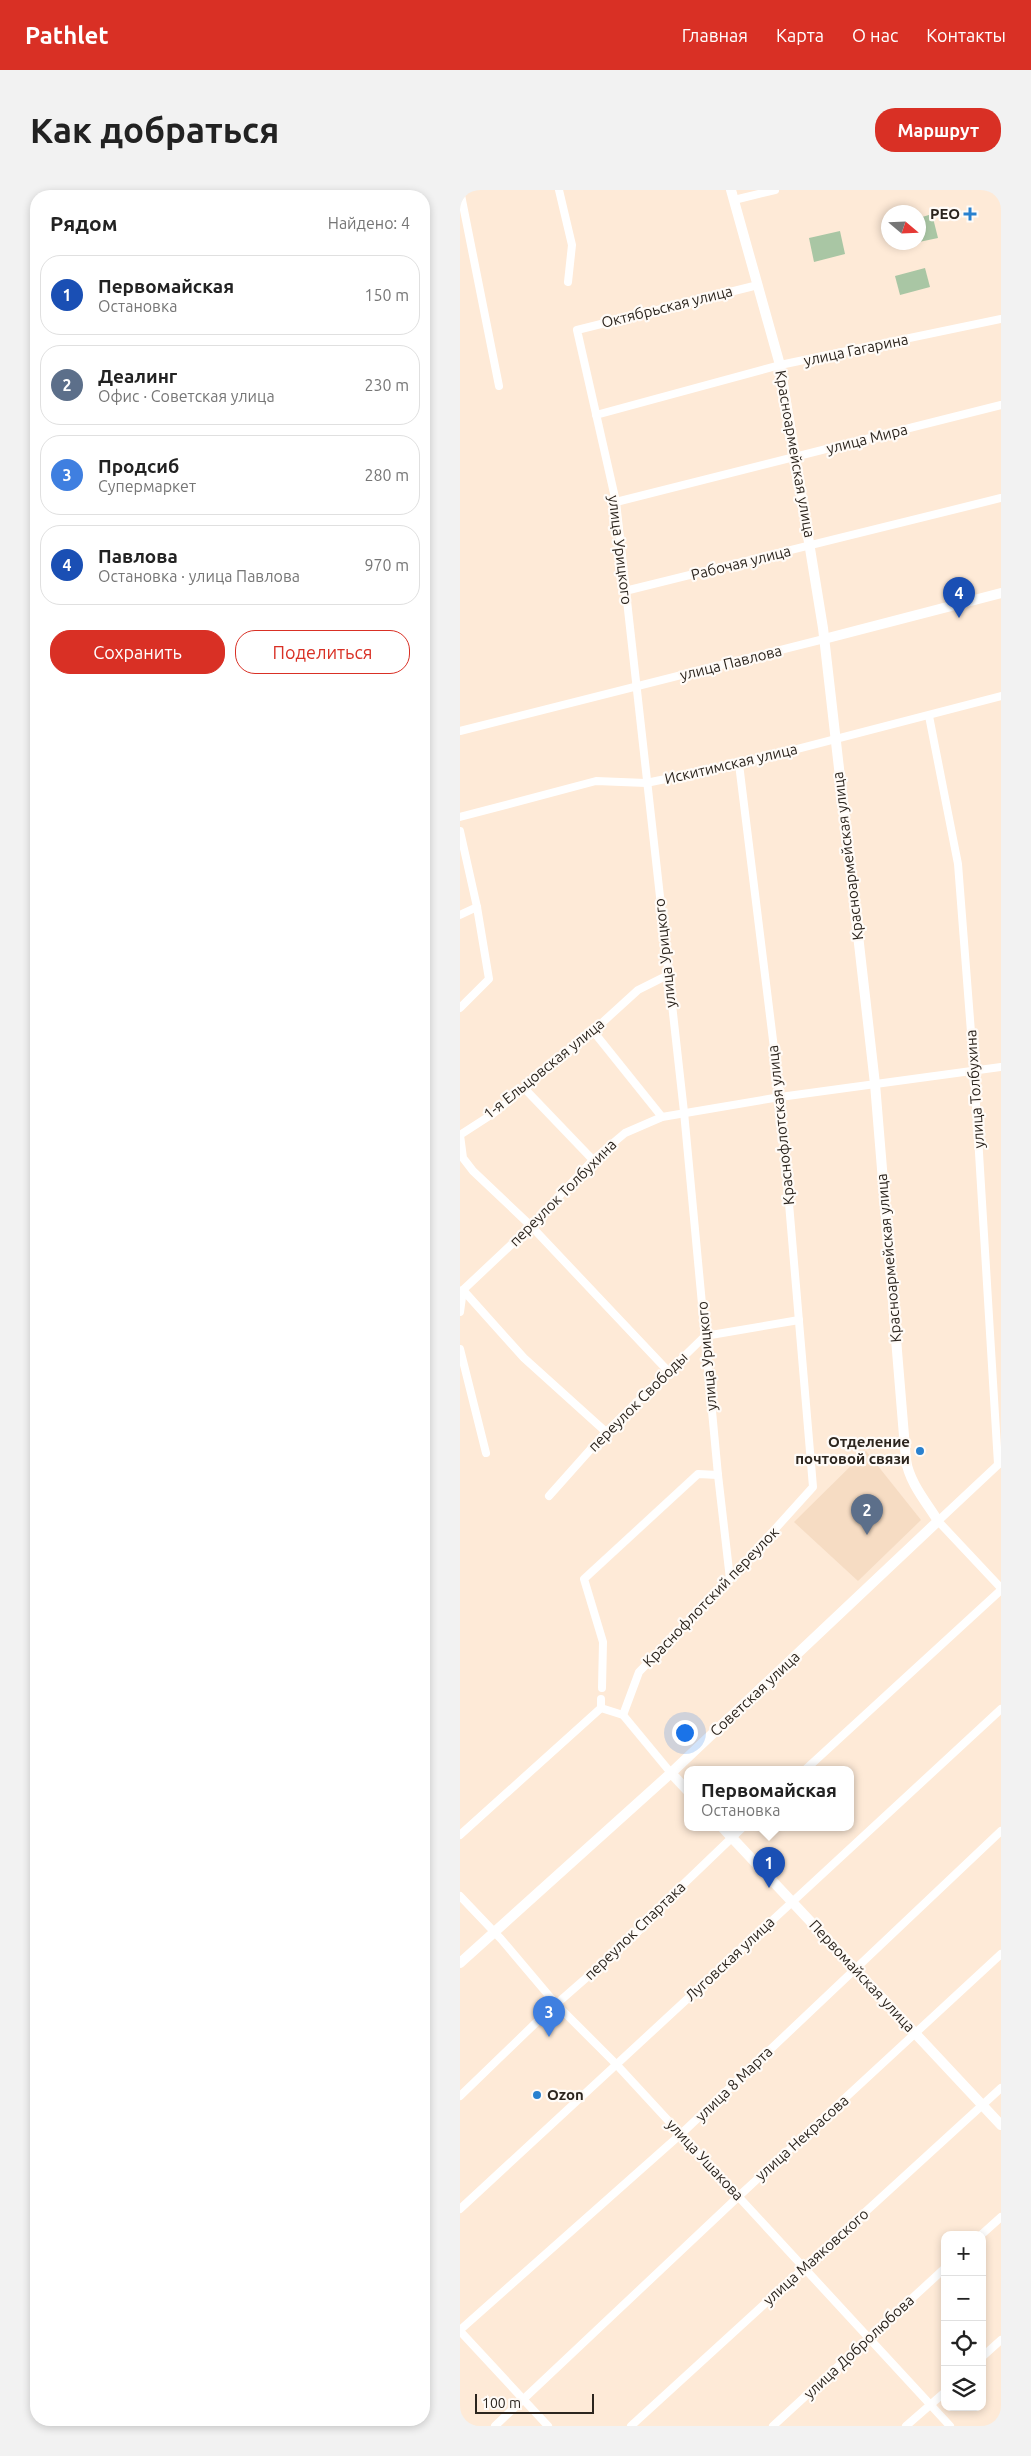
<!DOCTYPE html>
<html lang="ru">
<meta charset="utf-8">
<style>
:root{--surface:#fff;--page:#f2f2f2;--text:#222;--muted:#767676;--line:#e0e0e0;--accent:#d93025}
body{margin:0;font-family:Ubuntu,sans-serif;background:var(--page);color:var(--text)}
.controls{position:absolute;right:15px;bottom:15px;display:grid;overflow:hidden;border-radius:10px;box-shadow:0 2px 8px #0003}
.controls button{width:45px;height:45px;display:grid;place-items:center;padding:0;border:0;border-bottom:1px solid var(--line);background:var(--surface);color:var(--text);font:25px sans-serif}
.compass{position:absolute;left:421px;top:15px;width:45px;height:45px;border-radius:50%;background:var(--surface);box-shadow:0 2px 8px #0003;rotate:109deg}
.scale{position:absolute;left:15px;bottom:12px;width:119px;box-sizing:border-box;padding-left:5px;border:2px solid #2c251e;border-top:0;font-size:14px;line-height:18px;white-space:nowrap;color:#2c251e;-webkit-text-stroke:4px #fffbf7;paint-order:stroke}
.you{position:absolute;left:224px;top:1542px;width:18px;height:18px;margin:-12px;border:4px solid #fff;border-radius:50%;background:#1a73e8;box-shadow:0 0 0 8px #1a73e833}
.badge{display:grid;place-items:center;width:32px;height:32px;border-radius:50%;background:var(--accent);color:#fff;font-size:16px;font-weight:700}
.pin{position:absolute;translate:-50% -41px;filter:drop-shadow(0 1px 2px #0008)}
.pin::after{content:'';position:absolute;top:26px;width:18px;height:15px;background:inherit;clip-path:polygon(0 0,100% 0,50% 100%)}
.popup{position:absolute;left:224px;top:1576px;width:170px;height:65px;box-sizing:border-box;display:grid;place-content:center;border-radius:10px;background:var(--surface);filter:drop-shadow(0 1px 4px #0005);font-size:16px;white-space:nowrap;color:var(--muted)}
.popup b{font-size:19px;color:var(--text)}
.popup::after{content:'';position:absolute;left:50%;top:100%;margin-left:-10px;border:10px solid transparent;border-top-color:var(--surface)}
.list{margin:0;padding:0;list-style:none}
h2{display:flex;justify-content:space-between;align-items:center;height:65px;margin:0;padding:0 20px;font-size:21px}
h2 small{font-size:16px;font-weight:400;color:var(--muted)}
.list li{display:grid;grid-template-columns:32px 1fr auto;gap:15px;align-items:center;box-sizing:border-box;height:80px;margin:0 10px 10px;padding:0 10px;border:1px solid var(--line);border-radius:20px}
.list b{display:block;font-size:19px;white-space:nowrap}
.list p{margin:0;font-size:16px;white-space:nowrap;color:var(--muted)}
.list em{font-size:16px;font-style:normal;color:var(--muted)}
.actions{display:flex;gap:10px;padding:15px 20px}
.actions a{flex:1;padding:11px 0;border:1px solid var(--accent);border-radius:20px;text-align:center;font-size:18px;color:var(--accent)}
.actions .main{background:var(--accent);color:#fff}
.icon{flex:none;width:28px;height:28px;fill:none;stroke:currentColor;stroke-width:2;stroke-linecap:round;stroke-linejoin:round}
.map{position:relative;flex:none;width:541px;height:2236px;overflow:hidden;border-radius:20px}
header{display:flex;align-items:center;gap:30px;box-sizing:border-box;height:70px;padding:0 25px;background:var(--accent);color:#fff}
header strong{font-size:24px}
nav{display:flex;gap:28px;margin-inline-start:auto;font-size:18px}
.intro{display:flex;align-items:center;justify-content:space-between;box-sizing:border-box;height:120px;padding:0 30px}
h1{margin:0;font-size:35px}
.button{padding:12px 22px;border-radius:20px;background:var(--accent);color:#fff;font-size:18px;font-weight:700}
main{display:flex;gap:30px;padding:0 30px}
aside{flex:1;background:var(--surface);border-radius:20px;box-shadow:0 2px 8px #0003}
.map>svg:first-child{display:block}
</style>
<header>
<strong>Pathlet</strong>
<nav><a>Главная</a><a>Карта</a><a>О нас</a><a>Контакты</a></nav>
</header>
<div class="intro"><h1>Как добраться</h1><a class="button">Маршрут</a></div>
<main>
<aside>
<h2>Рядом<small>Найдено: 4</small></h2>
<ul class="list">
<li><span class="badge" style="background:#1a4fb4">1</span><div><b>Первомайская</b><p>Остановка</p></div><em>150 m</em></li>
<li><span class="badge" style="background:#5c6f8a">2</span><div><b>Деалинг</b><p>Офис · Советская улица</p></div><em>230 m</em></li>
<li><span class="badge" style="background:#3f7fe0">3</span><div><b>Продсиб</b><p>Супермаркет</p></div><em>280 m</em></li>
<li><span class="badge" style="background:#1a4fb4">4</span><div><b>Павлова</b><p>Остановка · улица Павлова</p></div><em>970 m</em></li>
</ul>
<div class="actions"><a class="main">Сохранить</a><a>Поделиться</a></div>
</aside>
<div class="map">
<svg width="541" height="2236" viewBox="0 0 541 2236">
<rect width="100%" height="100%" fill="#feead7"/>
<path fill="#f6dcc3" d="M406,1261L461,1330L398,1391L334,1332Z"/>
<g fill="#a9c6a4">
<path d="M472,24L478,48L459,52V28Z"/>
<path d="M380,41L385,64L354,72L349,48Z"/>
<path d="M465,78L470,97L440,105L435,86Z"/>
</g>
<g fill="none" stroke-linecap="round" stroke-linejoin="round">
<g stroke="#fff" stroke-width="8">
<path d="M0,0L39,196"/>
<path d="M99,0L112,55L108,92"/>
<path d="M274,10L315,0"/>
<path d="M136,225L320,175L541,129"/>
<path d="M156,312L541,215"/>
<path d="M165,401L541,308"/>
<path d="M469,526L498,674L514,881L538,1274"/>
<path d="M0,541L364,449"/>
<path d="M0,627L136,591L186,593L279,574L541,506"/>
<path d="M0,641L17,717L29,789L0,818"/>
<path d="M0,725L17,717"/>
<path d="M208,785L178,800L133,841L34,923L0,945L3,968L13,981L71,1036L208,1181"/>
<path d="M133,841L202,927"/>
<path d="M64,898L133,970"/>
<path d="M3,1100L71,1036L133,970L165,943L202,927L320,907L541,877"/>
<path d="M3,1100L64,1168L146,1242"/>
<path d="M0,1122L3,1100"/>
<path d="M0,1159L26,1263"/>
<path d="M541,1272L478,1331L541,1398"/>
<path d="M89,1306L146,1242L245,1146L339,1130"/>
<path d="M270,1389L258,1285L224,922L156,312L117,140L298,95"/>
<path d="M142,1498L143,1452L124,1389L238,1284L258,1285"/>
<path d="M141,1509V1518L163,1525L211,1583"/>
<path d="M163,1525L179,1482L270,1389L353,1297L320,907L279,574"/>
<path d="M346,1579L541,1400"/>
<path d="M0,1645L141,1518"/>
<path d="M0,1706L41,1749L96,1814L156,1874L490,2236"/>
<path d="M0,1906L85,1824L174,1746L208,1709L283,1637"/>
<path d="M0,2019L541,1519"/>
<path d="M521,2045L541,2027"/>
<path d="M0,2140L221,1944L541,1641"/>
<path d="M0,2141L88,2236"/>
<path d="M522,2167L541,2150"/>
<path d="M35,2236L279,2006L541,1764"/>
<path d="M171,2236L541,1898"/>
<path d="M313,2236L485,2078"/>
<path d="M446,2236L485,2202"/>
</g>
<g stroke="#fff" stroke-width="10">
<path d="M364,449L541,403"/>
<path d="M211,1583L228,1601"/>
<path d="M262,1637L541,1935"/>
<path d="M0,1773L211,1583L478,1331C467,1313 449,1292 446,1270L415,894L363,438L320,175L271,0"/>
</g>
</g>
<g fill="#2981cf" stroke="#fffbf7" stroke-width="2">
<path d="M507.5 16.5h5v5h5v5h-5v5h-5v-5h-5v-5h5z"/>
<circle cx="460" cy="1261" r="5"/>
<circle cx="77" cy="1905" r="5"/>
</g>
<g text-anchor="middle" stroke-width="4.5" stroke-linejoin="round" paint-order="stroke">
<g font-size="15" font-weight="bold" fill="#2c251e" stroke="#fffbf7" text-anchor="end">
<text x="500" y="29">РЕО</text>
<text x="450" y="1257">Отделение<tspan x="450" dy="17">почтовой связи</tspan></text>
<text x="87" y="1910" text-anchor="start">Ozon</text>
</g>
<g font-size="15" fill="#2c251e" stroke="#fffbf7">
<text transform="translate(207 117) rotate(-14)" y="5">Октябрьская улица</text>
<text transform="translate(396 160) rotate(-12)" y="5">улица Гагарина</text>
<text transform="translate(407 249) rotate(-14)" y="5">улица Мира</text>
<text transform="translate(335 264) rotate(80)" y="5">Красноармейская улица</text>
<text transform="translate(160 360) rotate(83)" y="5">улица Урицкого</text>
<text transform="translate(281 373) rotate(-14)" y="5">Рабочая улица</text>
<text transform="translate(271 473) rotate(-14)" y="5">улица Павлова</text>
<text transform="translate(271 574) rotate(-13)" y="5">Искитимская улица</text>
<text transform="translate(388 666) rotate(-97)" y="5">Красноармейская улица</text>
<text transform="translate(205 763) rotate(-96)" y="5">улица Урицкого</text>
<text transform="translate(84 879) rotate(-39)" y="5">1-я Ельцовская улица</text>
<text transform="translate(515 899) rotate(-94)" y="5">улица Толбухина</text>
<text transform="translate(321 935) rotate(-96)" y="5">Краснофлотская улица</text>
<text transform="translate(103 1003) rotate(-45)" y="5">переулок Толбухина</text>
<text transform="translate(429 1068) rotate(-95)" y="5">Красноармейская улица</text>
<text transform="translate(247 1166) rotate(-95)" y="5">улица Урицкого</text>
<text transform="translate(178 1212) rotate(-45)" y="5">переулок Свободы</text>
<text transform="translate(251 1407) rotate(-46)" y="5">Краснофлотский переулок</text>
<text transform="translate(295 1504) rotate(-43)" y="5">Советская улица</text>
<text transform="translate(175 1741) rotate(-44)" y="5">переулок Спартака</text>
<text transform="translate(270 1769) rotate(-43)" y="5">Луговская улица</text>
<text transform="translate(402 1786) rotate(47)" y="5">Первомайская улица</text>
<text transform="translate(274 1894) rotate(-44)" y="5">улица 8 Марта</text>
<text transform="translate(342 1948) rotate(-42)" y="5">улица Некрасова</text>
<text transform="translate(245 1970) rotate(47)" y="5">улица Ушакова</text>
<text transform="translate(356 2067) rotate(-42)" y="5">улица Маяковского</text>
<text transform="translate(399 2157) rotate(-43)" y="5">улица Добролюбова</text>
</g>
</g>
</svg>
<div class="controls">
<button>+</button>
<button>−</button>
<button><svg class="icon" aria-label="locate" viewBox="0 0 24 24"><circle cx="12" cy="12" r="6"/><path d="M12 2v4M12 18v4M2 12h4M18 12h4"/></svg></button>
<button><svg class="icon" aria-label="layers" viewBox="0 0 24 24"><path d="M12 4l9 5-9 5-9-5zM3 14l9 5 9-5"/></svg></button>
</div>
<svg class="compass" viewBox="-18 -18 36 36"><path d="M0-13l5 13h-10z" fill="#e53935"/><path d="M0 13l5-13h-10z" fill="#767676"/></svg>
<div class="scale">100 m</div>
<div class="you"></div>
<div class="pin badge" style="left:309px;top:1698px;background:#1a4fb4">1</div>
<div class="popup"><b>Первомайская</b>Остановка</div>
<div class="pin badge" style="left:407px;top:1345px;background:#5c6f8a">2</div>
<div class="pin badge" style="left:89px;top:1847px;background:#3f7fe0">3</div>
<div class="pin badge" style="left:499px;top:428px;background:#1a4fb4">4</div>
</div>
</main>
